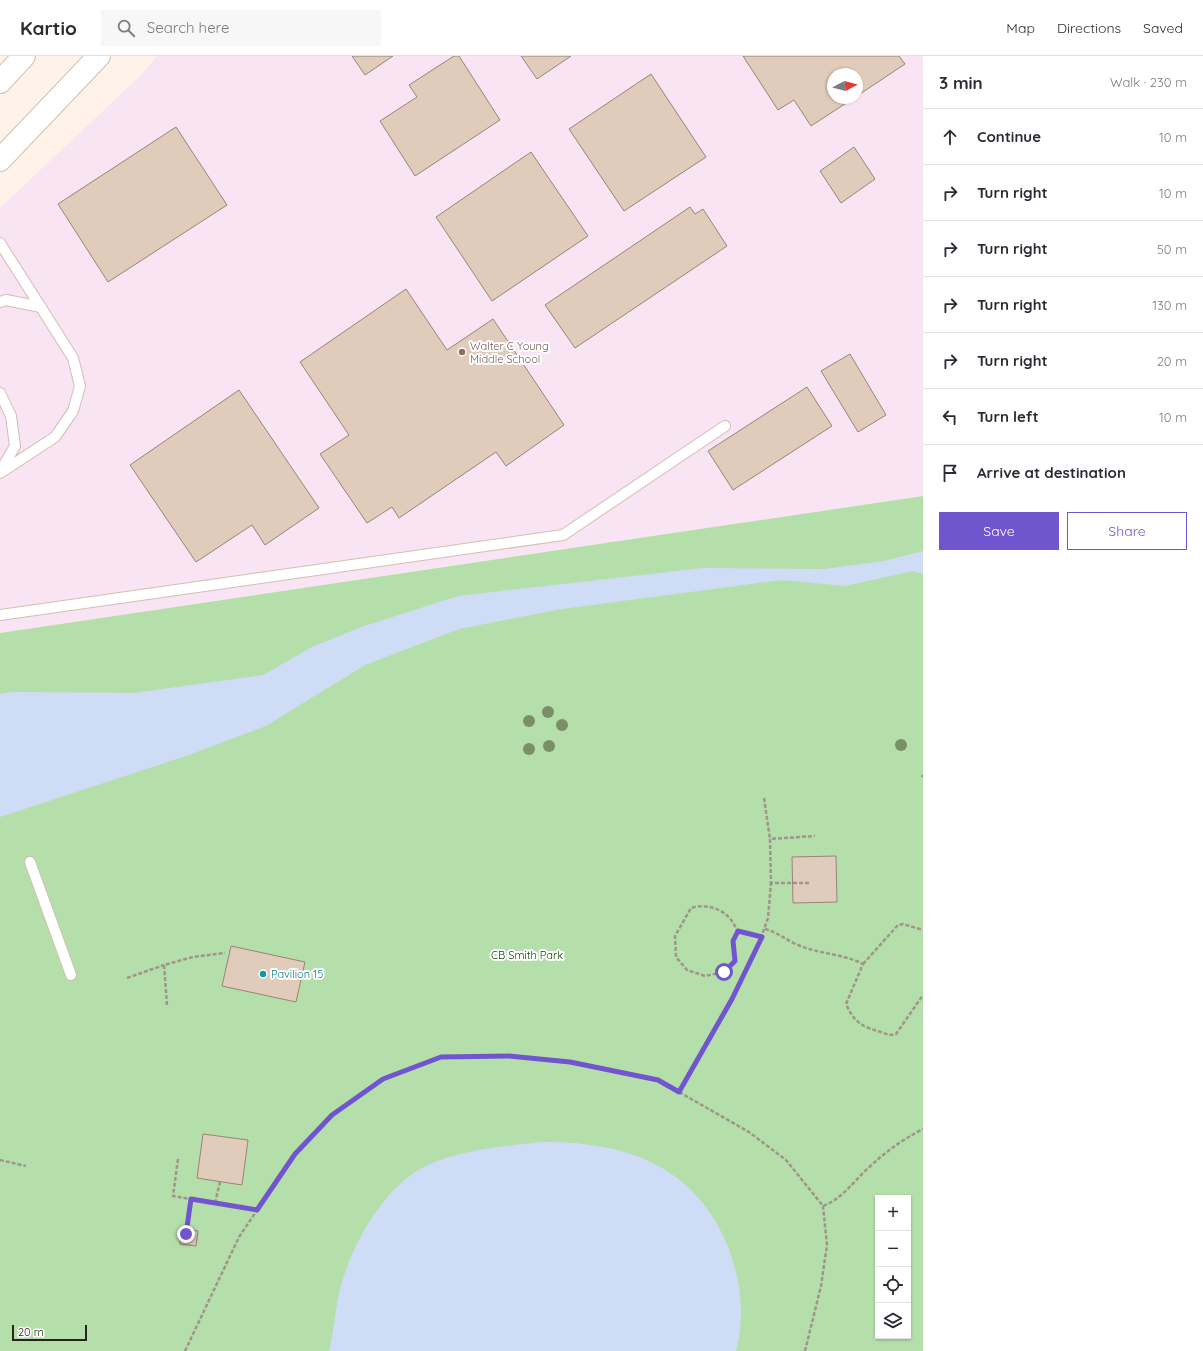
<!DOCTYPE html>
<meta charset="utf-8">
<style>
:root{--surface:#fff;--page:#f7f7f7;--text:#2b2b33;--muted:#7c7c81;--line:#e1e1e2;--accent:#7155cf}
body{margin:0;font-family:Quicksand,sans-serif;background:var(--page);color:var(--text)}
.controls{position:absolute;right:12px;bottom:12px;display:grid;overflow:hidden;border-radius:0px;box-shadow:0 1px 3px #0004}
.controls button{width:36px;height:36px;display:grid;place-items:center;padding:0;border:0;border-bottom:1px solid var(--line);background:var(--surface);color:var(--text);font:20px sans-serif}
.compass{position:absolute;left:827px;top:12px;width:36px;height:36px;border-radius:50%;background:var(--surface);box-shadow:0 1px 3px #0004;rotate:83deg}
.scale{position:absolute;left:12px;bottom:10px;width:75px;box-sizing:border-box;padding-left:4px;border:2px solid #2a221c;border-top:0;font-size:11px;line-height:14px;white-space:nowrap;color:#2a221c;-webkit-text-stroke:3px #fff;paint-order:stroke}
.stop{position:absolute;width:12px;height:12px;margin:-9px;border:3px solid #7155cf;border-radius:50%;background:#fff}
.stop.end{background:#7155cf;border-color:#fff;box-shadow:0 1px 4px #0008}
.list{margin:0;padding:0;list-style:none}
h2{display:flex;justify-content:space-between;align-items:center;height:52px;margin:0;padding:0 16px;font-size:17px}
h2 small{font-size:13px;font-weight:400;color:var(--muted)}
.list li{display:grid;grid-template-columns:26px 1fr auto;gap:12px;align-items:center;box-sizing:border-box;height:56px;padding:0 16px;border-top:1px solid var(--line)}
.list b{display:block;font-size:15px;white-space:nowrap}
.list em{font-size:13px;font-style:normal;color:var(--muted)}
.actions{display:flex;gap:8px;padding:12px 16px}
.actions a{flex:1;padding:9px 0;border:1px solid var(--accent);border-radius:0px;text-align:center;font-size:14px;color:var(--accent)}
.actions .main{background:var(--accent);color:#fff}
.icon{flex:none;width:22px;height:22px;fill:none;stroke:currentColor;stroke-width:2;stroke-linecap:round;stroke-linejoin:round}
.map{position:relative;flex:none;width:923px;height:1295px;overflow:hidden}
header{display:flex;align-items:center;gap:24px;box-sizing:border-box;height:56px;padding:0 20px;background:var(--surface);border-bottom:1px solid var(--line)}
header strong{font-size:19px}
nav{display:flex;gap:22px;margin-inline-start:auto;font-size:14px}
.search{width:280px;height:36px;background:var(--page);display:flex;align-items:center;gap:10px;box-sizing:border-box;padding:0 14px;border-radius:0px;color:var(--muted);font-size:15px}
main{display:flex}
aside{flex:1;background:var(--surface)}
.map>svg:first-child{display:block}
</style>
<header>
<strong>Kartio</strong>
<div class="search"><svg class="icon" aria-label="search" viewBox="0 0 24 24"><circle cx="10" cy="10" r="6"/><path d="M15 15l6 6"/></svg>Search here</div>
<nav><a>Map</a><a>Directions</a><a>Saved</a></nav>
</header>
<main>
<div class="map">
<svg width="923" height="1295" viewBox="0 0 923 1295">
<rect width="100%" height="100%" fill="#fff2e8"/>
<path fill="#f8e4f3" fill-rule="evenodd" d="M157,0H923V440L0,577V152L141,19ZM833,18H857V42H833Z"/>
<path fill="#b5dfaa" fill-rule="evenodd" d="M923,440V1295H0V577ZM878,1142H908V1280H878Z"/>
<g fill="#cedcf6">
<path d="M923,495V518L913,515L845,530L782,524L562,553L459,573L365,609L266,670L189,699L0,761V638L13,636L134,637L263,619L312,591L364,570L458,540L703,512L824,513L884,505Z"/>
<path d="M544,1086C587,1086 633,1092 670,1117C725,1153 753,1232 736,1295H329C335,1272 335,1248 342,1226C354,1184 387,1127 428,1109C464,1093 505,1090 544,1086Z"/>
</g>
<g fill="#e1ccbc" stroke="#988475">
<path d="M352,0H393L365,19Z"/>
<path d="M454,0H459L500,64L415,120L380,65L417,41L409,29Z"/>
<path d="M521,0H571L537,23Z"/>
<path d="M743,0H899L905,8L857,40V18H833V42H854L811,70L794,44L778,54Z"/>
<path d="M651,18L706,101L624,155L569,73Z"/>
<path d="M176,71L227,149L108,226L58,148Z"/>
<path d="M854,91L875,123L841,147L820,115Z"/>
<path d="M531,96L588,180L492,245L436,161Z"/>
<path d="M690,151L695,158L703,153L727,190L575,292L545,249Z"/>
<path d="M406,233L447,294L493,263L564,369L506,410L496,396L399,462L392,451L367,467L320,398L349,379L300,306Z"/>
<path d="M850,298L886,359L858,376L821,315Z"/>
<path d="M807,331L832,370L733,434L708,395Z"/>
<path d="M239,334L319,452L265,489L252,469L196,506L130,409Z"/>
<path d="M836,800L837,846L793,847L792,801Z"/>
<path d="M231,890L305,906L296,946L222,930Z"/>
<path d="M203,1078L248,1084L242,1129L197,1122Z"/>
<path d="M181,1173L198,1175L196,1190L180,1188Z"/>
</g>
<g fill="none" stroke-linecap="round" stroke-linejoin="round">
<defs>
<g id="lane">
<path d="M0,187L73,302L80,330L73,355L55,381L0,417"/>
<path d="M0,246L6,244L41,251"/>
<path d="M0,337L11,360L15,390L0,416"/>
<path d="M0,559L563,479L725,370"/>
<path d="M30,806L71,919"/>
</g>
<g id="secondary">
<path d="M0,26L24,0"/>
<path d="M0,104L99,0"/>
</g>
</defs>
<use href="#lane" stroke="#d3bfae" stroke-width="12"/>
<use href="#secondary" stroke="#d3bfae" stroke-width="24"/>
<g stroke="#9f958c" stroke-width="2.5" stroke-dasharray="4 2" stroke-linecap="butt">
<path d="M922,721L923,719"/>
<path d="M764,742L770,783"/>
<path d="M809,827H771L770,783L815,780"/>
<path d="M765,873C777,876 786,884 798,889C819,898 844,898 863,908L846,948C854,966 862,971 881,976C886,978 890,980 896,978L923,939"/>
<path d="M737,875L733,885L735,905L724,916L705,920L687,914L676,901L675,880L691,852C710,846 731,856 737,875L762,881"/>
<path d="M863,908L898,869L903,868L923,874"/>
<path d="M127,922L164,909"/>
<path d="M167,949L164,909L193,901L225,897"/>
<path d="M679,1036L732,943L757,893L768,862L771,827"/>
<path d="M178,1103L173,1140L257,1154"/>
<path d="M0,1104L26,1110"/>
<path d="M215,1147L220,1126"/>
<path d="M186,1178L191,1143"/>
<path d="M185,1295L239,1181L295,1098L332,1059L383,1023L441,1001L509,1000L571,1006L658,1024L749,1076L786,1104L823,1150C841,1143 851,1129 865,1115C884,1097 900,1085 923,1073"/>
<path d="M805,1295L821,1230L827,1189L823,1150"/>
</g>
<use href="#lane" stroke="#fff" stroke-width="10"/>
<use href="#secondary" stroke="#fff" stroke-width="22"/>
</g>
<g fill="#7a8e68">
<circle cx="548" cy="656" r="6"/>
<circle cx="529" cy="665" r="6"/>
<circle cx="562" cy="669" r="6"/>
<circle cx="901" cy="689" r="6"/>
<circle cx="549" cy="690" r="6"/>
<circle cx="529" cy="693" r="6"/>
</g>
<g fill="none" stroke-linecap="round" stroke-linejoin="round">
<path stroke="#7155cf" stroke-width="5" d="M186,1178L191,1143L257,1154L295,1098L332,1059L383,1023L441,1001L509,1000L570,1006L658,1024L679,1036L732,943L762,881L738,875L733,885L735,905L724,916"/>
</g>
<circle fill="#8d6e63" stroke="#fff" stroke-width="1.5" cx="462" cy="296" r="4"/>
<circle fill="#0f9aa8" stroke="#fff" stroke-width="1.5" cx="263" cy="918" r="4"/>
<g text-anchor="middle" stroke-width="4" stroke-linejoin="round" paint-order="stroke">
<g font-size="11" fill="#785e54" stroke="#fff" text-anchor="start">
<text x="470" y="294">Walter C Young<tspan x="470" dy="13">Middle School</tspan></text>
</g>
<g font-size="11" fill="#0e3c00" stroke="#fff">
<text x="527" y="903">CB Smith Park</text>
</g>
<g font-size="11" fill="#0d838f" stroke="#fff" text-anchor="start">
<text x="271" y="922">Pavilion 15</text>
</g>
</g>
</svg>
<div class="controls">
<button>+</button>
<button>−</button>
<button><svg class="icon" aria-label="locate" viewBox="0 0 24 24"><circle cx="12" cy="12" r="6"/><path d="M12 2v4M12 18v4M2 12h4M18 12h4"/></svg></button>
<button><svg class="icon" aria-label="layers" viewBox="0 0 24 24"><path d="M12 4l9 5-9 5-9-5zM3 14l9 5 9-5"/></svg></button>
</div>
<svg class="compass" viewBox="-18 -18 36 36"><path d="M0-13l5 13h-10z" fill="#e53935"/><path d="M0 13l5-13h-10z" fill="#7c7c81"/></svg>
<div class="scale">20 m</div>
<div class="stop" style="left:724px;top:916px"></div>
<div class="stop end" style="left:186px;top:1178px"></div>
</div>
<aside>
<h2>3 min<small>Walk · 230 m</small></h2>
<ul class="list">
<li><svg class="icon" aria-label="ahead" viewBox="0 0 24 24"><path d="M12 20V5M6 11l6-6 6 6"/></svg><div><b>Continue</b></div><em>10 m</em></li>
<li><svg class="icon" aria-label="right" viewBox="0 0 24 24"><path d="M7 20v-9h11M14 6l5 5-5 5"/></svg><div><b>Turn right</b></div><em>10 m</em></li>
<li><svg class="icon" aria-label="right" viewBox="0 0 24 24"><path d="M7 20v-9h11M14 6l5 5-5 5"/></svg><div><b>Turn right</b></div><em>50 m</em></li>
<li><svg class="icon" aria-label="right" viewBox="0 0 24 24"><path d="M7 20v-9h11M14 6l5 5-5 5"/></svg><div><b>Turn right</b></div><em>130 m</em></li>
<li><svg class="icon" aria-label="right" viewBox="0 0 24 24"><path d="M7 20v-9h11M14 6l5 5-5 5"/></svg><div><b>Turn right</b></div><em>20 m</em></li>
<li><svg class="icon" aria-label="left" viewBox="0 0 24 24"><path d="M17 20v-9H6M10 6l-5 5 5 5"/></svg><div><b>Turn left</b></div><em>10 m</em></li>
<li><svg class="icon" aria-label="arrive" viewBox="0 0 24 24"><path d="M6 21V4h12l-3 4 3 4H6"/></svg><div><b>Arrive at destination</b></div></li>
</ul>
<div class="actions"><a class="main">Save</a><a>Share</a></div>
</aside>
</main>
